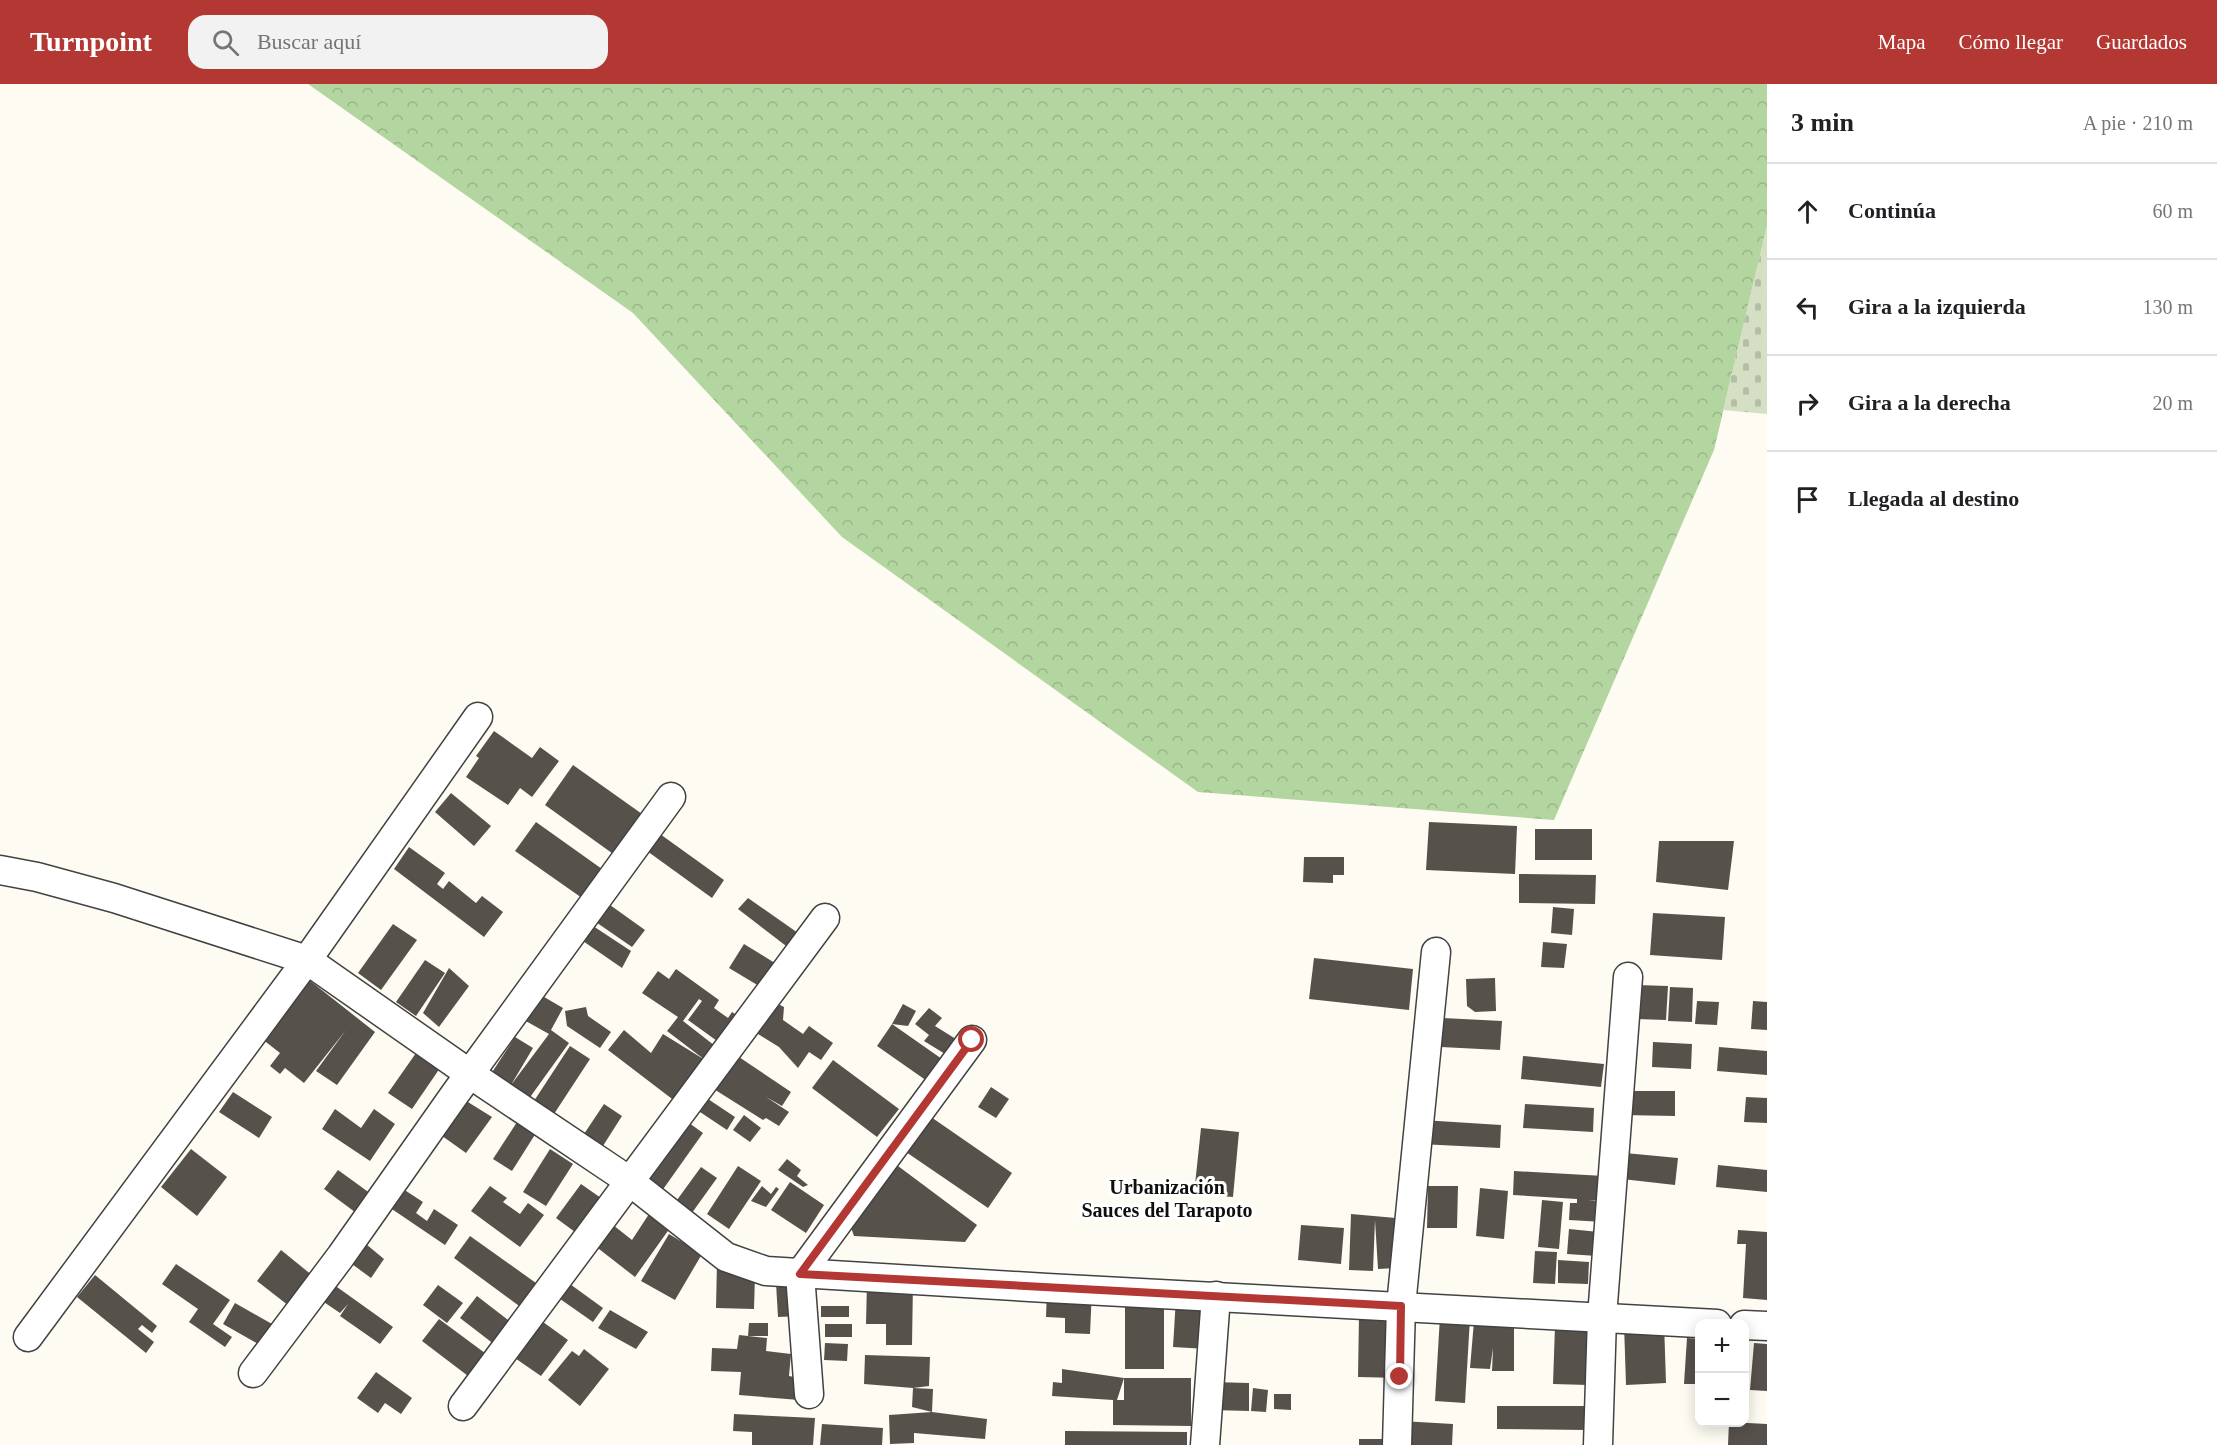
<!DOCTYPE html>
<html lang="es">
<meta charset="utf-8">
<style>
:root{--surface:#fff;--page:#f2f2f2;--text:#202124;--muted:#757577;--line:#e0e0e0;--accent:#b33834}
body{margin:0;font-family:Georgia,serif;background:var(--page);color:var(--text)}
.controls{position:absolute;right:18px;bottom:18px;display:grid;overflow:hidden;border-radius:12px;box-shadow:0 3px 15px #0003}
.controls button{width:54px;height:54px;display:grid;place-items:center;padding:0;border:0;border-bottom:2px solid var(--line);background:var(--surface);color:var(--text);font:30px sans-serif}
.stop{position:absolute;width:18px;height:18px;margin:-14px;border:4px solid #b33834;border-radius:50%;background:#fff}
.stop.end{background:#b33834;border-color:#fff;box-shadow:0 2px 6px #0008}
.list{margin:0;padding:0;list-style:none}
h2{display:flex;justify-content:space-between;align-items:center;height:78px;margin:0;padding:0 24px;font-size:26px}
h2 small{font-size:20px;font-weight:400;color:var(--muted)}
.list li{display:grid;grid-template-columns:39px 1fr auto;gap:18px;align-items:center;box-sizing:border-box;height:96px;padding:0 24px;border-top:2px solid var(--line)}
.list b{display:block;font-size:22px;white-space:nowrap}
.list em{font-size:20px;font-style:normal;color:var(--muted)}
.icon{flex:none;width:33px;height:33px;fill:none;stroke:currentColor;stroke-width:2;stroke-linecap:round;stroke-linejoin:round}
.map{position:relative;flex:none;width:1767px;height:1361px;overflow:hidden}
header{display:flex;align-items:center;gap:36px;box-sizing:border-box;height:84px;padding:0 30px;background:var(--accent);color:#fff}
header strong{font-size:28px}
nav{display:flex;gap:33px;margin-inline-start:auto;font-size:21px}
.search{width:420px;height:54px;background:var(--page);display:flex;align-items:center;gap:15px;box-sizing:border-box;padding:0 21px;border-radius:18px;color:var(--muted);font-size:22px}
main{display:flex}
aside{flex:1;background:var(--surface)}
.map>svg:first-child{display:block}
</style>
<header>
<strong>Turnpoint</strong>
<div class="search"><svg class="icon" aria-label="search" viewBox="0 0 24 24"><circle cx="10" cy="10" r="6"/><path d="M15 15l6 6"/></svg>Buscar aquí</div>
<nav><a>Mapa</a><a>Cómo llegar</a><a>Guardados</a></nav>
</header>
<main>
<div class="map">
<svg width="1767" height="1361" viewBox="0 0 1767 1361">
<defs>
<pattern id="forest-crowns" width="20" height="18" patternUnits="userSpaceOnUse" patternTransform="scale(1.5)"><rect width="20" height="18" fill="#b3d59f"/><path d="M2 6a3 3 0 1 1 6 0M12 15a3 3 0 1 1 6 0" fill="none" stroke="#99b688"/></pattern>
<pattern id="cemetery-stones" width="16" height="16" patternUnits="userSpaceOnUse" patternTransform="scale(1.5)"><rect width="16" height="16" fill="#d4dfc4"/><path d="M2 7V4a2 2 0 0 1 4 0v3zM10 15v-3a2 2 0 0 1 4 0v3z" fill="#b5bea7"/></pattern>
</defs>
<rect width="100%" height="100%" fill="#fefcf2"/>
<path fill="url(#forest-crowns)" d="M308,0H1767V142L1714,366L1554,736L1198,708L842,453L633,229Z"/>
<path fill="url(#cemetery-stones)" d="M1767,142V330L1723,326Z"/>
<g fill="#57514c" fill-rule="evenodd">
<path d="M494,647L532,674L540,663L559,677L532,713L520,704L508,721L466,693L479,674L476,672Z"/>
<path d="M573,681L652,737L623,777L545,721Z"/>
<path d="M451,709L491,742L474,762L435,728Z"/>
<path d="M536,738L602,785L582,814L515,767Z"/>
<path d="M1429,738L1517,742L1515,790L1426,786Z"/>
<rect x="1535" y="745" width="57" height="31"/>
<path d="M660,750L724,796L712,814L647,767Z"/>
<path d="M1659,757H1734L1728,806L1656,798Z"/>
<path d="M409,763L445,789L437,800L443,805L449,797L476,819L482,812L503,828L484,853L394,785Z"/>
<path d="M1304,773H1344V791H1333V799L1303,798Z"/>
<path d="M1519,790L1596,791L1595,820L1519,819Z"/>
<path d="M748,814L798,849L790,865L738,825Z"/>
<path d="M603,816L645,846L632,863L590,834Z"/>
<path d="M1553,823L1574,825L1572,851L1551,849Z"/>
<path d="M1653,829L1725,833L1722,876L1650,871Z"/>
<path d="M393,840L417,856L381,906L358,889Z"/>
<path d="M590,840L631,867L622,884L580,855Z"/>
<path d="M1543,858L1567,860L1564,884L1541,883Z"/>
<path d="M744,860L778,881L764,905L729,884Z"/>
<path d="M1314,874L1413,885L1409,926L1309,915Z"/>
<path d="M425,876L445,889L416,932L396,918Z"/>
<path d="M449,884L469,902L439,943L423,929Z"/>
<path d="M676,885L719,916L714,924L728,934L732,928L744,936L724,962L688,936L702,917L699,915L683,937L719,965L680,1021L608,966L624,946L651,969L663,950L705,976L667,947L678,933L642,909L658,887L669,895Z"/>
<path d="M304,892L375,948L337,1001L316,987L346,946L304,999L285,984L280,990L270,982L280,969L257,951Z"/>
<path d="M1495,894L1496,927L1475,928L1467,922L1466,895Z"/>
<path d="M1637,901L1668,902L1666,936L1636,935Z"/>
<path d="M1670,903L1693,904L1692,938L1668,937Z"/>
<path d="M539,910L563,924L551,946L569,959L528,1016L489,993L515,953L533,964L511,1001L549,950L524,936Z"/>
<path d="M770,916L784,923L783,936L803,950L809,942L833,959L821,976L809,968L798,984L779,963L750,945Z"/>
<path d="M1697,917L1719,918L1717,941L1695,940Z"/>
<path d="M1753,917L1767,918V946L1751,945Z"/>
<path d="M903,920L916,927L908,942L892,940Z"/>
<path d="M586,923L588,932L611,948L600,964L567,942L565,927Z"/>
<path d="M929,924L942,934L935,942L959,957L950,973L924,957L929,951L915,940Z"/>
<path d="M1443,934L1502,937L1500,966L1441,963Z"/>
<path d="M892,940L942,975L927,997L877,962Z"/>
<path d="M1653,958L1692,960L1691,985L1652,983Z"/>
<path d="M570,962L590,975L554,1030L534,1017Z"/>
<path d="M1719,963L1767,967V991L1717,987Z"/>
<path d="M730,967L791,1008L782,1022L766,1013L789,1028L779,1042L766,1034L763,1036L709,1002Z"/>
<path d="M416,969L440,984L412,1025L388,1009Z"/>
<path d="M1523,972L1604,980L1601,1003L1521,995Z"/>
<path d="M833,976L899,1025L877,1053L812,1004Z"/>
<path d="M991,1003L1009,1015L996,1034L978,1023Z"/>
<path d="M1622,1007H1675V1032L1622,1031Z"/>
<path d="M233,1008L272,1033L259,1054L219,1028Z"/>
<path d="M699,1009L735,1033L727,1046L691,1022Z"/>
<path d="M455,1010L492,1033L466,1069L431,1044Z"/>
<path d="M1746,1013L1767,1014V1039L1744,1038Z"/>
<path d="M604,1020L622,1032L601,1065L582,1053Z"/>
<path d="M1525,1020L1594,1024L1593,1048L1523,1044Z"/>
<path d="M335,1025L361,1044L374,1025L395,1040L370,1077L322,1045Z"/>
<path d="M678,1031L703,1049L659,1111L634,1093Z"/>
<path d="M744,1031L761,1044L750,1058L733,1046Z"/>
<path d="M931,1033L1012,1089L988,1124L906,1068Z"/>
<path d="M1422,1036L1501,1041L1500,1064L1420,1060Z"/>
<path d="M517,1038L536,1049L512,1087L493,1075Z"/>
<path d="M1201,1044L1239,1048L1233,1113L1194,1110Z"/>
<path d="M191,1065L227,1093L197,1132L161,1103Z"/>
<path d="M550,1065L573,1080L546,1122L523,1108Z"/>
<path d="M1625,1069L1678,1074L1675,1101L1622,1095Z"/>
<path d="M787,1075L801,1086L797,1092L808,1101L803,1103L778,1086Z"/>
<path d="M894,1079L977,1141L965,1158L854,1152L849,1138Z"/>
<path d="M1718,1081L1767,1086V1108L1716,1103Z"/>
<path d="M738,1082L761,1097L729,1145L707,1130Z"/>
<path d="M701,1083L717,1094L689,1133L670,1113L677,1116Z"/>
<path d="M338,1086L378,1115L363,1134L324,1105Z"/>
<path d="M1514,1087L1604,1092L1603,1116H1588L1605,1117L1604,1138L1569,1136L1570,1119H1577V1115L1513,1111Z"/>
<path d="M790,1098L824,1121L806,1149L771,1126Z"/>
<path d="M581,1100L601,1114L575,1148L556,1134Z"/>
<path d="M490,1102L507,1114L503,1118L520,1130L528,1119L544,1131L520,1163L471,1127Z"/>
<path d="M762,1102L771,1110L776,1103L779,1105L766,1123L751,1117Z"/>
<path d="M1428,1102H1458L1457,1144H1427Z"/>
<path d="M1480,1104L1508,1107L1504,1155L1476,1152Z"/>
<path d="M403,1105L423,1118L416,1129L427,1137L434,1125L458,1141L445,1161L380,1117Z"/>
<path d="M1542,1116L1563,1118L1559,1165L1538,1163Z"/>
<path d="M649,1130L670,1144L635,1193L590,1158L608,1137L632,1156Z"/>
<path d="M1351,1130L1396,1134L1397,1184L1378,1185L1375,1136L1373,1187L1349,1186Z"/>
<path d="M1301,1141L1344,1144L1341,1180L1298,1176Z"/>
<path d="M1569,1145L1599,1148L1597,1172L1567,1170Z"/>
<path d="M1738,1146L1767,1148V1216L1743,1214L1746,1160H1737Z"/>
<path d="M669,1150L702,1170L675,1216L641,1197Z"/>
<path d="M355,1151L384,1175L371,1194L341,1172Z"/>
<path d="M470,1152L543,1204L526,1227L454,1174Z"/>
<path d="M281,1166L313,1192L289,1222L257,1197Z"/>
<path d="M1535,1167L1557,1168L1555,1200L1533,1199Z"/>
<path d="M1558,1176L1589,1178L1588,1200L1558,1199Z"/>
<path d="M717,1178L755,1191L754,1225L716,1224Z"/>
<path d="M176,1180L230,1216L213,1240L232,1253L225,1263L189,1238L198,1225L162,1200Z"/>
<path d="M95,1191L157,1242L152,1249L142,1241L138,1245L154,1258L146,1269L77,1213Z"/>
<path d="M563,1195L603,1224L593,1238L553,1210Z"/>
<path d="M867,1197L913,1198L912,1261H886V1240H866Z"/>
<path d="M330,1198L393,1243L380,1260L340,1232L348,1220L340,1229L312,1210Z"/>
<path d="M798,1198L800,1232L778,1233L776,1199Z"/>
<path d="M438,1201L463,1219L447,1239L423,1221Z"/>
<path d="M1047,1204L1092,1206L1090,1250L1065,1249V1234L1046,1233Z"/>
<path d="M477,1212L516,1242L499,1264L460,1234Z"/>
<path d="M1176,1214L1210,1216L1207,1265L1173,1263Z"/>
<rect x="1125" y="1217" width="39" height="68"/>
<path d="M235,1219L272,1240L260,1261L223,1240Z"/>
<rect x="821" y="1222" width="28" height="11"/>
<path d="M1401,1222L1400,1294L1358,1293L1359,1232Z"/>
<path d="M610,1226L648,1248L636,1265L598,1244Z"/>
<path d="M1440,1232L1470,1234L1465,1319L1435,1317Z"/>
<path d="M536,1233L568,1256L541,1292L509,1270Z"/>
<path d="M439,1235L493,1275L476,1298L422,1257Z"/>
<path d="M1514,1235V1287H1492L1493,1264L1490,1285L1470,1284L1474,1237Z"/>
<path d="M1664,1238L1666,1299L1626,1301L1624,1240Z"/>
<path d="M749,1239H768V1252H748Z"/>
<rect x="825" y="1240" width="27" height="13"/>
<path d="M1555,1242L1590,1243L1588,1301L1553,1300Z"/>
<path d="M739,1251L767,1254L766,1267L791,1270L789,1292L800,1294L799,1316L739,1311L741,1288L711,1287L712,1264L737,1265Z"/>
<path d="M1687,1254L1700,1255V1300H1684Z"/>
<path d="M825,1259L848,1260L847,1277L824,1276Z"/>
<path d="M1754,1259L1767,1260V1307L1750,1306Z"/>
<path d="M584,1265L609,1285L580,1322L548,1296L572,1267L579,1272Z"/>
<path d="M865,1271L930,1273L929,1302L913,1304L864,1300Z"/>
<path d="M1062,1285L1124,1294H1191V1342L1113,1341V1316L1052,1312L1053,1298L1062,1299ZM1124,1294V1316H1117Z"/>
<path d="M376,1288L412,1314L401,1330L385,1319L378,1329L357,1314Z"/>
<path d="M1212,1298L1249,1299V1327L1211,1326Z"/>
<path d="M913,1304L933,1305L932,1328L987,1335L985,1355L914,1349V1359L890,1360L889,1331L932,1328L912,1323Z"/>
<path d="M1253,1304L1268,1306L1266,1328L1251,1327Z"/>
<path d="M1274,1310H1291V1326L1274,1325Z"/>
<path d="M1497,1322H1587V1346L1497,1345Z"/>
<path d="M734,1330L815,1334L813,1361H752V1348L733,1347Z"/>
<path d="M1401,1337L1453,1340L1452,1361H1400Z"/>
<path d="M1729,1338L1767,1340V1361H1728Z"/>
<path d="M822,1340L883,1344L882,1361H820Z"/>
<path d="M1065,1347L1187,1348V1361H1065Z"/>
<rect x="1359" y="1355" width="34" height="6"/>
</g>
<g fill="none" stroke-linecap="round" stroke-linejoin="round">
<defs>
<g id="street">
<path d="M0,786L37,793L114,814L307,876L470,990L628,1096L726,1173L766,1187L1047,1204L1717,1240"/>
<path d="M1744,1241L1767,1242"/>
<path d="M28,1253L307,876L478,633"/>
<path d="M253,1289L341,1172L455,1010L671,713"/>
<path d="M809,1310L800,1190L972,956"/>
<path d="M463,1322L825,834"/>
<path d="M1205,1361L1216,1212"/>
<path d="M1397,1361L1401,1222L1436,868"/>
<path d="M1598,1361L1602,1233L1628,893"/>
</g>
</defs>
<use href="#street" stroke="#424242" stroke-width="31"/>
<use href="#street" stroke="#fff" stroke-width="28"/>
</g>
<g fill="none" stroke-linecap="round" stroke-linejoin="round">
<path stroke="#b33834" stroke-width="8" d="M972,956L800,1190L1401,1222L1400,1293"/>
</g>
<g text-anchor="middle" stroke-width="6" stroke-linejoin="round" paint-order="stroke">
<g font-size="20" font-weight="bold" fill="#0f0f0f" stroke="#fff">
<text x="1167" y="1110">Urbanización<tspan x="1167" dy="23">Sauces del Tarapoto</tspan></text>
</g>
</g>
</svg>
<div class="controls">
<button>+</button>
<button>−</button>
</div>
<div class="stop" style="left:972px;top:956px"></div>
<div class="stop end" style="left:1400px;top:1293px"></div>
</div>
<aside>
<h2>3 min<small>A pie · 210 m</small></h2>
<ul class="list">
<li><svg class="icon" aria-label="ahead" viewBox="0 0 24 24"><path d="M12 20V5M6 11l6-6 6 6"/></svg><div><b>Continúa</b></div><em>60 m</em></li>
<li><svg class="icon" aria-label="left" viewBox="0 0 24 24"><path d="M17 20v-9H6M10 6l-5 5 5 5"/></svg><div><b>Gira a la izquierda</b></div><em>130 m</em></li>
<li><svg class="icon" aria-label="right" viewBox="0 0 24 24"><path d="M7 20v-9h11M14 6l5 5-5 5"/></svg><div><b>Gira a la derecha</b></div><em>20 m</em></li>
<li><svg class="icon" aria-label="arrive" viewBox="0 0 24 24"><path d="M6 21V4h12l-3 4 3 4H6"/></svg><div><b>Llegada al destino</b></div></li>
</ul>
</aside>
</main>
